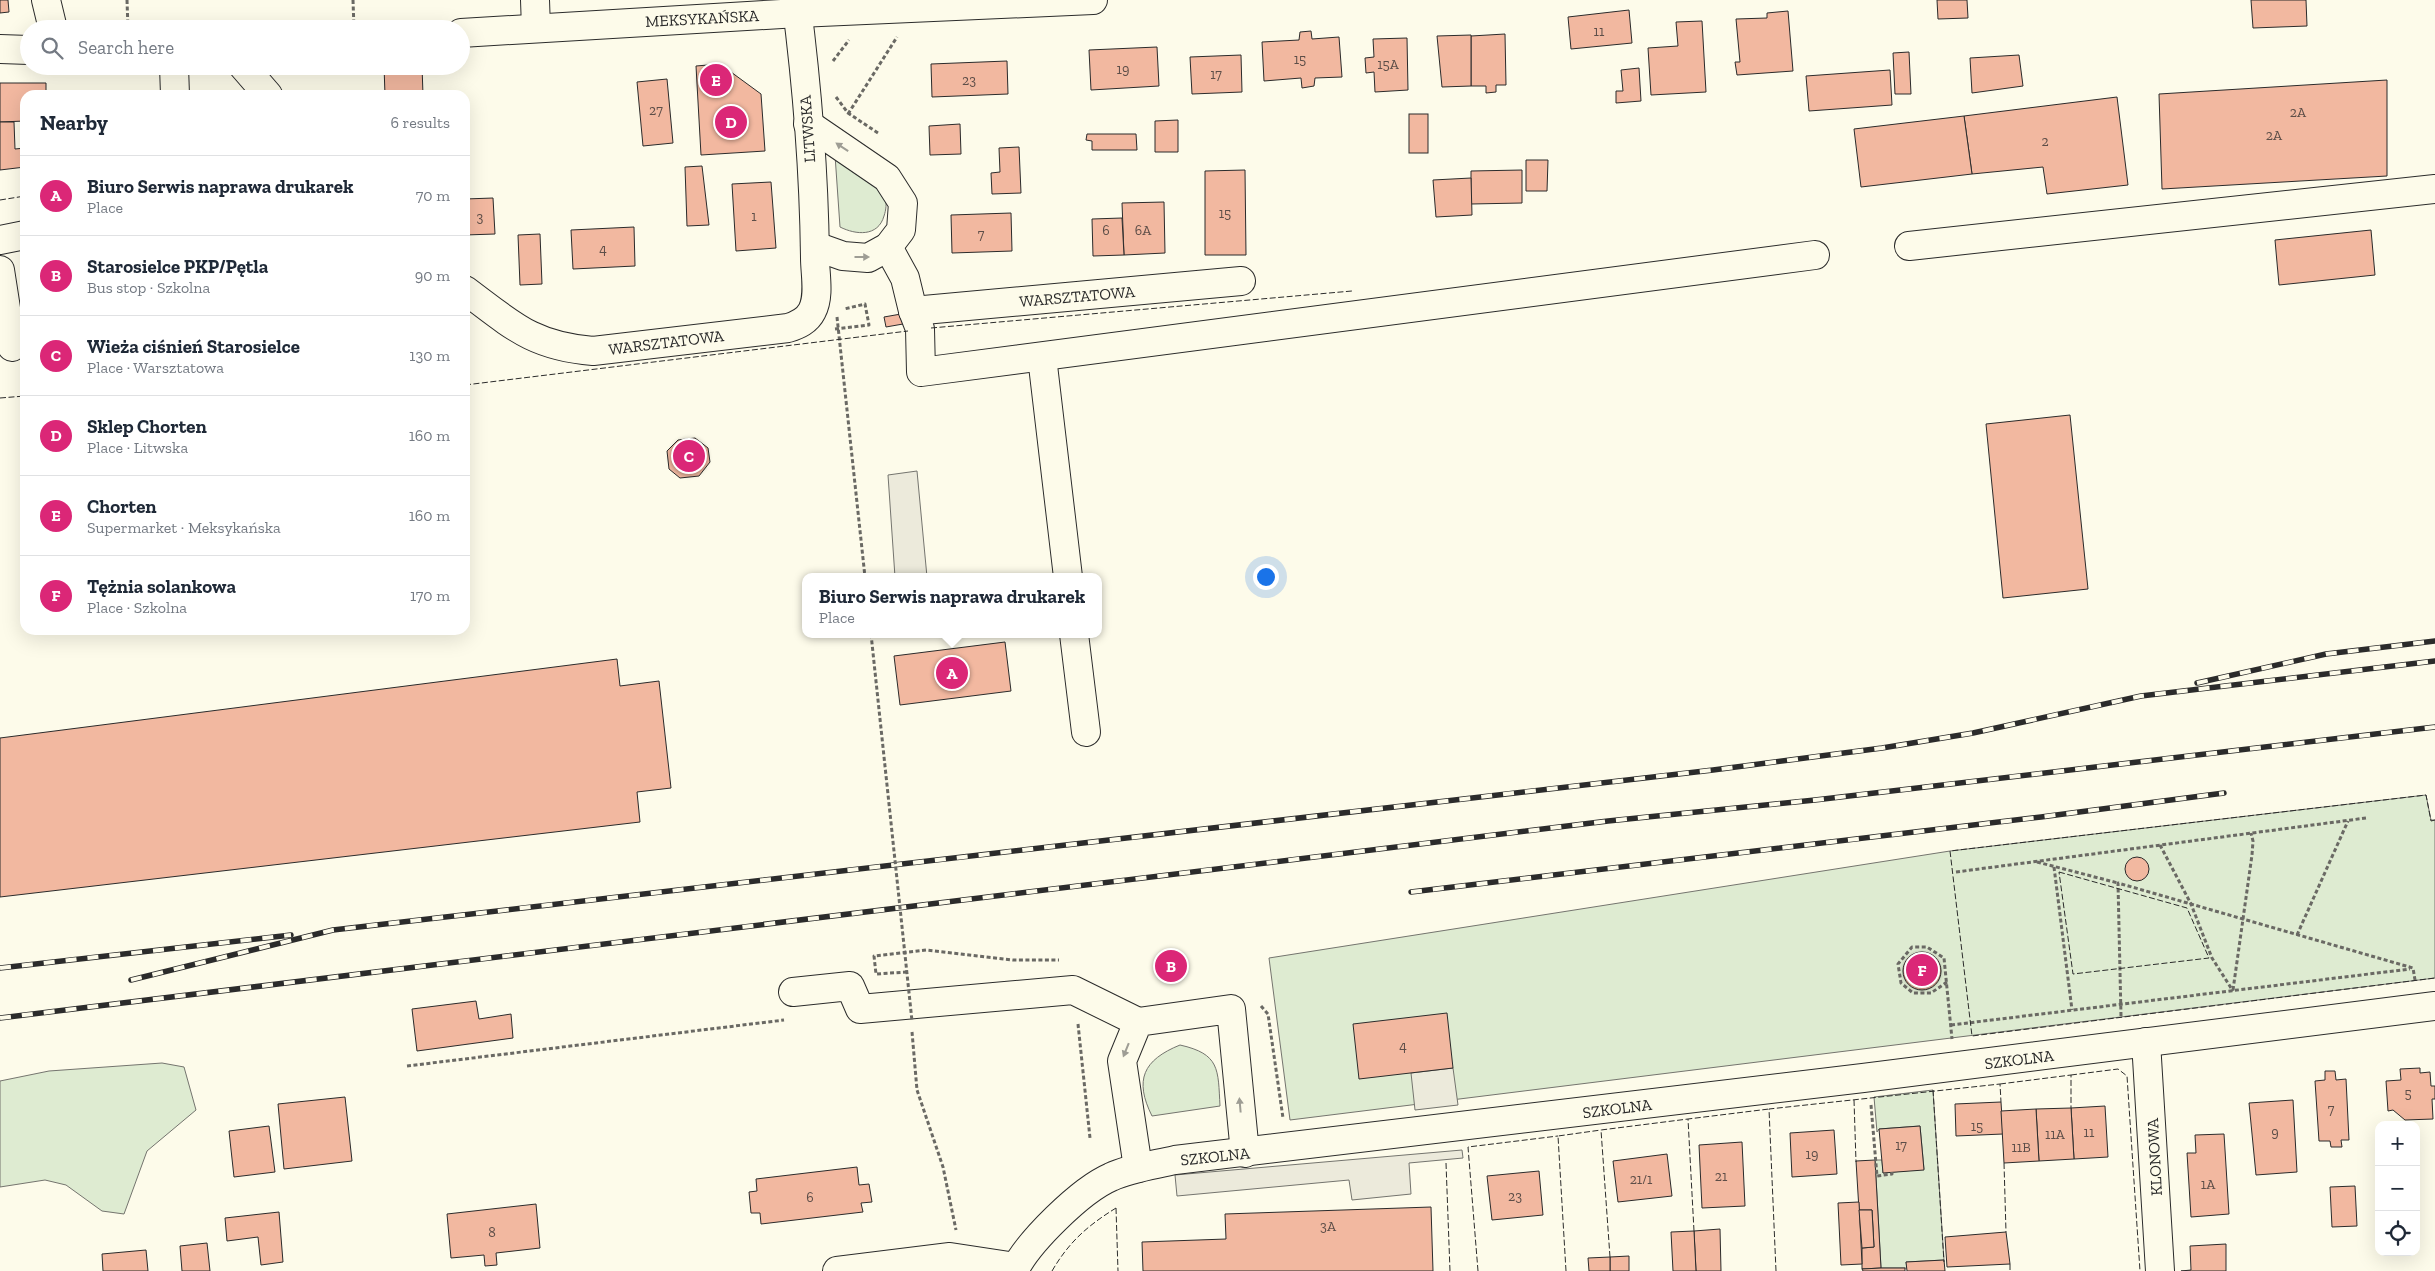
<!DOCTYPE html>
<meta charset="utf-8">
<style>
:root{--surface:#fff;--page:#f6f6f7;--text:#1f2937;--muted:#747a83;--line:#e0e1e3;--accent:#db2777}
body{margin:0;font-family:"Zilla Slab",serif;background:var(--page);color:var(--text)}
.controls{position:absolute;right:15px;bottom:15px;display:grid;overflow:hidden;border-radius:10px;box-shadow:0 5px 20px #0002}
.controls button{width:45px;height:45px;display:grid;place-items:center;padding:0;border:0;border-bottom:1px solid var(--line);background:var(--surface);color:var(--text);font:25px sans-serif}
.you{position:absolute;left:1265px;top:576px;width:18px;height:18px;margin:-12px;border:4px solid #fff;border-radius:50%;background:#1a73e8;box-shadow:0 0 0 8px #1a73e833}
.badge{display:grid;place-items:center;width:32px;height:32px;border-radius:50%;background:var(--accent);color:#fff;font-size:16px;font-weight:700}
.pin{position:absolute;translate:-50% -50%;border:2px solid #fff;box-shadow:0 1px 5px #0006}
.popup{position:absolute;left:802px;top:573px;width:300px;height:65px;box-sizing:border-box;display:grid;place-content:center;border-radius:10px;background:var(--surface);filter:drop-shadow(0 1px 4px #0005);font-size:16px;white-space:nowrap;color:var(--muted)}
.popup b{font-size:19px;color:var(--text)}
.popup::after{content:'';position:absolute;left:50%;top:100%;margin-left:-10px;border:10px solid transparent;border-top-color:var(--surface)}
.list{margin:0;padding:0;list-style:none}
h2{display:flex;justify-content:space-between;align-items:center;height:65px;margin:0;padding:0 20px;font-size:21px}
h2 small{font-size:16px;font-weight:400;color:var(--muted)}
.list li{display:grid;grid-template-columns:32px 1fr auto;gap:15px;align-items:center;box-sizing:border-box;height:80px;padding:0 20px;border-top:1px solid var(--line)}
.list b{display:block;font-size:19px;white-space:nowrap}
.list p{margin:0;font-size:16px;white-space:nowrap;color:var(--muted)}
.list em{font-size:16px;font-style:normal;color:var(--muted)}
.icon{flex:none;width:28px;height:28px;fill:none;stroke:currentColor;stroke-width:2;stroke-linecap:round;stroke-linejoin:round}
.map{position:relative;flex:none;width:2435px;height:1271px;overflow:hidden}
.search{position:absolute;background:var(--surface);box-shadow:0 5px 20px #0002;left:20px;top:20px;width:450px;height:55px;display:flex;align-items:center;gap:12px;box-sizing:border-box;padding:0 18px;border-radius:28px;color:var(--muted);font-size:19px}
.panel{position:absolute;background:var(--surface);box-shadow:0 5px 20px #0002;left:20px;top:90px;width:450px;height:545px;border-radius:15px}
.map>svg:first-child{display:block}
</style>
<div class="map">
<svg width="2435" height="1271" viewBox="0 0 2435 1271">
<rect width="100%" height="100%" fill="#fdfbea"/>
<g fill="#deebd1" stroke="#74746e">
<path d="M835,155C851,166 876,178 885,197C887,203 886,210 884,216C878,237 856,235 840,227Z"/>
<path d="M2426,795L2431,820H2435V978L1290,1120L1269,958L1950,851Z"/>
<path d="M1180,1045C1220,1054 1218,1069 1220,1106L1152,1116C1134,1080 1143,1060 1180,1045Z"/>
<path d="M162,1063L184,1067L196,1110L147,1151L124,1214L102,1211L66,1185L45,1180L0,1187V1081L49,1071Z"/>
<path d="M1933,1090L1944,1260L1906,1262L1907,1268H1881L1875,1160H1882L1883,1173L1924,1169L1920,1126L1879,1129L1877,1132L1874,1097Z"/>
</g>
<g fill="#eceadb" stroke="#74746e">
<path d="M917,471L927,577H895L888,475Z"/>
<path d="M1453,1068L1458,1105L1415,1110L1411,1073Z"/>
<path d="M1462,1150L1463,1158L1409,1163L1411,1194L1352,1200L1349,1180L1177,1196L1175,1175Z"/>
</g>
<g fill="#f2b8a0" stroke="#2b2b2b">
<path d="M0,0H8L9,12L0,13Z"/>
<path d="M1937,0H1967L1968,18L1938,19Z"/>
<path d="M2251,0H2306L2307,26L2253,28Z"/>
<path d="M1629,10L1632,43L1571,49L1568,17Z"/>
<path d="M1788,11L1793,71L1737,75L1735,62H1740L1736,19L1767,18V13Z"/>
<path d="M1702,21L1706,92L1651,95L1648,48L1678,46L1676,22Z"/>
<path d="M1311,31L1312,39L1339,37L1342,77L1315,78L1314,86L1302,88L1301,78L1264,81L1262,42L1299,40L1300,32Z"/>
<path d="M1505,34L1506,85H1496V92L1486,93V86H1471V36Z"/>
<path d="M1437,36L1471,35V86L1442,87Z"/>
<path d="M1407,38L1408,90L1375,92L1374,72L1366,73L1365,58L1374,57L1373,39Z"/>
<path d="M1157,47L1159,86L1091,90L1089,50Z"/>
<path d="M1909,52L1911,94H1895L1893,53Z"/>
<path d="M1241,55L1242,92L1192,94L1190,57Z"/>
<path d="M2019,55L2023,86L1972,93L1970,58Z"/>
<path d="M1007,61L1008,94L932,97L931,64Z"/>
<path d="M720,64L761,94L765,151L701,155L696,66Z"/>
<path d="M384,66H422L423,95H385Z"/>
<path d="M1639,68L1641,101L1616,103V91H1623L1621,70Z"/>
<path d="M1890,70L1892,105L1809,111L1806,76Z"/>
<path d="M667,79L673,143L643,146L637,82Z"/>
<path d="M2387,80V176L2162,189L2159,94Z"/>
<path d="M0,83H46V95H25V121L0,122Z"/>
<path d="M2117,97L2128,185L2047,194L2043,167L1972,174L1964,116Z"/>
<rect x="1409" y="114" width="19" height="39"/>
<path d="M1964,116L1972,174L1861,187L1854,129Z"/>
<path d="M1178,120V152H1155V121Z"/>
<path d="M0,122H14L15,149L25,148V167L0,170Z"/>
<path d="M960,124L961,154L930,155L929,126Z"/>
<path d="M1087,134H1136L1137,150H1092V141L1086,140Z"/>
<path d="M1019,147L1021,193L992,194L991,173L1000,172L999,148Z"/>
<path d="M1526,160H1548L1547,191H1526Z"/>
<path d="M702,166L709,225L687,226L685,167Z"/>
<path d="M1245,170L1246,255H1205V171Z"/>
<path d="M1522,170V203L1471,204V171Z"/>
<path d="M1471,178L1472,215L1436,217L1433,180Z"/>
<path d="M771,182L776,248L736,251L732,184Z"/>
<path d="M493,198L495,234L465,235V199Z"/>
<path d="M1164,202L1165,253L1124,255L1122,203Z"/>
<path d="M1011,213L1012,251L952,253L951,215Z"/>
<path d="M1122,218L1124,255L1093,256L1092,219Z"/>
<path d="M634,227L635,266L573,269L571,230Z"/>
<path d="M2371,230L2375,275L2279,285L2275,240Z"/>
<path d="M540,234L542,284L520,285L518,235Z"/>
<path d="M901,314L903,324L886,327L884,317Z"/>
<path d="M2070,415L2088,589L2003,598L1986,424Z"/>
<path d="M695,438L708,448L710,462L699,476L680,478L669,469L667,451L678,440Z"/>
<path d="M1005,642L1011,691L900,705L894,656Z"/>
<path d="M617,659L620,686L659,681L671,788L637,792L640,822L0,897V738Z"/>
<circle cx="2137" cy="869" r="12"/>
<circle cx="1922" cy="971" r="19"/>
<path d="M476,1001L479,1019L511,1014L513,1038L417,1051L412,1009Z"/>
<path d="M1447,1013L1453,1068L1359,1079L1353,1024Z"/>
<path d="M2420,1068V1073L2430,1072L2431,1086H2435V1099H2432L2433,1119L2405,1120L2393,1110L2388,1111L2386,1081L2401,1080L2400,1069Z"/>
<path d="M2325,1071H2335L2336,1080L2346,1079L2349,1140H2341L2342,1147H2331L2330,1141H2319L2315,1081L2325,1080Z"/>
<path d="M345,1097L352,1161L284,1169L278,1104Z"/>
<path d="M2293,1100L2297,1172L2256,1175L2249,1103Z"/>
<path d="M2001,1102L2003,1134L1956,1136L1955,1104Z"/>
<path d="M2105,1106L2108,1157L2074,1159L2071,1108Z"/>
<path d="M2071,1108L2074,1159L2039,1161L2036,1109Z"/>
<path d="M2036,1109L2039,1161L2004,1163L2001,1111Z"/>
<path d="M269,1126L275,1172L234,1177L229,1131Z"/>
<path d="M1920,1126L1924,1170L1883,1173L1879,1129Z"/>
<path d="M1834,1130L1837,1174L1792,1177L1790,1133Z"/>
<path d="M2224,1134L2229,1214L2191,1217L2187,1153H2196L2195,1135Z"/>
<path d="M1742,1142L1745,1206L1702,1208L1699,1145Z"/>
<path d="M1667,1154L1672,1196L1618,1202L1613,1161Z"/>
<path d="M1875,1160L1881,1268L1862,1269V1248L1874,1247L1872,1210H1859L1856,1161Z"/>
<path d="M857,1167L859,1185L869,1184L872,1202L861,1203L863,1212L761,1224L760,1213H751L749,1192L757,1191L756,1179Z"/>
<path d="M1539,1171L1543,1215L1492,1220L1487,1176Z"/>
<path d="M2355,1186L2357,1226L2332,1227L2330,1187Z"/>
<path d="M1859,1202L1862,1264L1841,1265L1838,1203Z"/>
<path d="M536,1204L540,1248L496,1253L497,1265L485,1266L484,1255L451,1258L447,1214Z"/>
<path d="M1431,1207L1433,1271H1143L1142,1242L1226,1239L1225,1214Z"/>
<path d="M1859,1210H1872L1874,1247L1862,1248Z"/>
<path d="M279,1212L283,1262L261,1265L258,1237L227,1241L225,1218Z"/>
<path d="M1720,1229L1721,1271H1696L1694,1231Z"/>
<path d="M1694,1231L1696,1271H1673L1671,1232Z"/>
<path d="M2006,1232L2010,1264L1947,1267L1945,1237Z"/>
<path d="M207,1243L210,1271H182L180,1246Z"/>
<path d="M2226,1244V1271H2181L2191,1270L2190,1246Z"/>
<path d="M146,1250L148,1271H103L102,1254Z"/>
<path d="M1629,1256V1271H1610V1257Z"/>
<path d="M1610,1257V1271H1589L1588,1258Z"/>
<path d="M1944,1260L1945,1271H1907L1906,1262Z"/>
<path d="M1881,1268H1905V1271H1863L1862,1269Z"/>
</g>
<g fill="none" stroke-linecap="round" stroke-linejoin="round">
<defs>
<g id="minor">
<path d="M46,0L53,29"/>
<path d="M535,0L536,28"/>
<path d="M461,33L798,13L1093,0"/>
<path d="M0,49L29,50"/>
<path d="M174,66L175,95"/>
<path d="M243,66L268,95"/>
<path d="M808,124L887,178L903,203L901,230L888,247L868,258L843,256L815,246"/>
<path d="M0,240L25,235"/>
<path d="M1909,246L2435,189"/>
<path d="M888,247L905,278L913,311L920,329L921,372L1815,255"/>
<path d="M0,270L12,347"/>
<path d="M465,290C512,325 532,346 593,351L788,328C798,325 807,321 812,311C820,296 815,274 815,258C814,173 807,85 796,0"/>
<path d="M913,311L1241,281"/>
<path d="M1042,357L1068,577"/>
<path d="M1074,634L1086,732"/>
<path d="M793,992L850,986L860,1009L1073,990L1138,1022"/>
<path d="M2146,1042L2160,1271"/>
<path d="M1138,1168L1122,1061L1138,1022L1231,1009L1245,1153"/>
<path d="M837,1271L950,1257L1016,1267"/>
<path d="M1014,1271C1028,1242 1081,1190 1111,1177C1130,1168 1154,1165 1175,1160L1863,1078L2435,1006"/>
</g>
</defs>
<use href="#minor" stroke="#2b2b2b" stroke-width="30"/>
<g stroke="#6a6964" stroke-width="3" stroke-dasharray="4 2.5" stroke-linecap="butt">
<path d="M127,0L128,29"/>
<path d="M353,0L354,29"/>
<path d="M833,61L849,40"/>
<path d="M836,97L848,113L878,133"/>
<path d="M848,114L897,37"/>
<path d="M835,329L869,325L865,304L844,309"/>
<path d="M2160,845L2191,904L2212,958L2233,991"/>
<path d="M2037,862L2118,883"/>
<path d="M2054,867L2072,1010"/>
<path d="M1956,872L2366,818"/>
<path d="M2297,935L2348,821"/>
<path d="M907,972L876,974L874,956L926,950L1013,960H1059"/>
<path d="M1947,982L1931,993H1913L1901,983L1898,964L1912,947H1927L1944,958L1952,1039"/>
<path d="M2233,990L2252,855L2253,841L2251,833"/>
<path d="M1261,1006L1268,1014L1283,1118"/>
<path d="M2121,1016L2118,883L2413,968L2415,980"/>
<path d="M1078,1024L1090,1138"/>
<path d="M1951,1025L2410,969"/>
<path d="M912,1032L917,1090L943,1167L956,1230"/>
<path d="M407,1066L784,1020"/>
<path d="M1871,1105L1877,1176L1892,1174V1172"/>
</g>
<use href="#minor" stroke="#fdfbea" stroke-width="28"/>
<defs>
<g id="rail">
<path d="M2197,683L2326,654L2435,641"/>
<path d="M1411,892L2041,817L2224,793"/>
<path d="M0,968L291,935"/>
<path d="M131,980L333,930L1713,770L1882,748L1973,733L2141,696L2435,661"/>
<path d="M0,1018L1608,821L1815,800L2435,727"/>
</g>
</defs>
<use href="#rail" stroke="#2b2b2b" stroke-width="5.5"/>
<use href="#rail" stroke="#fdfbea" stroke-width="4" stroke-dasharray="11" stroke-linecap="butt"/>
<g stroke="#6a6964" stroke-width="3" stroke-dasharray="4 2.5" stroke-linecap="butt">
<path d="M837,317L865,577"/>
<path d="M871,634L912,1021"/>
</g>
<g stroke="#2b2b2b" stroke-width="1" stroke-dasharray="6 2.5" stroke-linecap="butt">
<path d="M0,200L25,196"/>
<path d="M931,328L1352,291"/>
<path d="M465,385L908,331"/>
<path d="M0,398L25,396"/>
<path d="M2435,820L2431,821L2426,795L1950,851L1972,1036L2435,978"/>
<path d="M2059,872L2187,908L2209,958L2073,974Z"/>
<path d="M2071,1075L2118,1069L2127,1076L2140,1271"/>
<path d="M2000,1084L2071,1075V1108"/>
<path d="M1933,1090L1944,1262"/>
<path d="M1854,1100L1856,1162"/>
<path d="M1446,1163L1450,1271"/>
<path d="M2004,1163L2006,1232"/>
<path d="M1116,1208L1118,1271"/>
<path d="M1694,1231L1688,1119L1769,1109"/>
<path d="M1610,1257L1601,1130L1688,1119"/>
<path d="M2010,1264V1271"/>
<path d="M1052,1271C1069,1242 1087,1226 1116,1208"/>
<path d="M1478,1271L1468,1147L1558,1136"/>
<path d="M1566,1271L1558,1136L1601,1130"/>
<path d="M1776,1271L1769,1109L2000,1084L2001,1102"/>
</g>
</g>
<defs><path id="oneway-solid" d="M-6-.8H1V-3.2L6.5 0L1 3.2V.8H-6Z" transform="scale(1.25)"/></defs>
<g fill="#9e9d94">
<use href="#oneway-solid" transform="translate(842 147) rotate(-146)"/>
<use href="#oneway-solid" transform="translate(862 257)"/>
<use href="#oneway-solid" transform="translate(1126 1050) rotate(112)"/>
<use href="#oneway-solid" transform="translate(1240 1105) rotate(-95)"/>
</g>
<g text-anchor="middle" stroke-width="4" stroke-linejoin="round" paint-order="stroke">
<g font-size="14" fill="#5d4e48">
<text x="1599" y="36">11</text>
<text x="1300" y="64">15</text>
<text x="1388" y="69">15A</text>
<text x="1123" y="74">19</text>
<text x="1216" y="79">17</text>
<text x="969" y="85">23</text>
<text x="656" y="115">27</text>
<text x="2298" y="117">2A</text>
<text x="2274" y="140">2A</text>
<text x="2045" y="146">2</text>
<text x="1225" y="218">15</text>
<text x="754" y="221">1</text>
<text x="480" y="222">3</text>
<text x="1106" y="235">6</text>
<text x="1143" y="235">6A</text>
<text x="981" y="239">7</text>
<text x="603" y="254">4</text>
<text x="1403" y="1051">4</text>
<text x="2408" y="1098">5</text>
<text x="2331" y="1114">7</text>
<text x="1977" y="1131">15</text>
<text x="2089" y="1137">11</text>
<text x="2275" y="1137">9</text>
<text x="2055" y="1139">11A</text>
<text x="1901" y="1150">17</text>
<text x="2021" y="1152">11B</text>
<text x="1812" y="1159">19</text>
<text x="1721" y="1181">21</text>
<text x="1641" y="1184">21/1</text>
<text x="2208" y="1189">1A</text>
<text x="1515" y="1201">23</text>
<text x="810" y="1202">6</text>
<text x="1328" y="1231">3A</text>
<text x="492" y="1237">8</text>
</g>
<g font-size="16" fill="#2b2b2b" stroke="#fdfbea">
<text transform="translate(702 18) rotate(-3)" y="6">MEKSYKAŃSKA</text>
<text transform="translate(807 129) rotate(-94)" y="6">LITWSKA</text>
<text transform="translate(1077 296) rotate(-5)" y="6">WARSZTATOWA</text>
<text transform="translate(666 342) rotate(-7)" y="6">WARSZTATOWA</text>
<text transform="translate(2019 1059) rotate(-7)" y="6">SZKOLNA</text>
<text transform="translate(1617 1108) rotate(-7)" y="6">SZKOLNA</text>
<text transform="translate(1215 1156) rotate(-6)" y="6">SZKOLNA</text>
<text transform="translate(2154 1157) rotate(-93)" y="6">KLONOWA</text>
</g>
</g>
</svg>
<div class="controls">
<button>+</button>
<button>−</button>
<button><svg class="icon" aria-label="locate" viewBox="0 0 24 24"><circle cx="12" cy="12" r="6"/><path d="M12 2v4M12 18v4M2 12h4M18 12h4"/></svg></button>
</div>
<div class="you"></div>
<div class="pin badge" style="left:952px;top:673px">A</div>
<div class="popup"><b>Biuro Serwis naprawa drukarek</b>Place</div>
<div class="pin badge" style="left:1171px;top:966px">B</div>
<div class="pin badge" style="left:689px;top:456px">C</div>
<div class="pin badge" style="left:731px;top:122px">D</div>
<div class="pin badge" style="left:716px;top:80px">E</div>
<div class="pin badge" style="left:1922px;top:970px">F</div>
<div class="search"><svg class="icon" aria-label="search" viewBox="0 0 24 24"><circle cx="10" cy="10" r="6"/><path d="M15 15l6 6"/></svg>Search here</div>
<section class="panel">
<h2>Nearby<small>6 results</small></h2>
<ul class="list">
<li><span class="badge">A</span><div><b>Biuro Serwis naprawa drukarek</b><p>Place</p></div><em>70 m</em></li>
<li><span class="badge">B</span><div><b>Starosielce PKP/Pętla</b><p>Bus stop · Szkolna</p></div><em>90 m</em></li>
<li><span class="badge">C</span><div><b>Wieża ciśnień Starosielce</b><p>Place · Warsztatowa</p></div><em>130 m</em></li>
<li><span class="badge">D</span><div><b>Sklep Chorten</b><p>Place · Litwska</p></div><em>160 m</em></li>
<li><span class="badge">E</span><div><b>Chorten</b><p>Supermarket · Meksykańska</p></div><em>160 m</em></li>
<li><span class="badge">F</span><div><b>Tężnia solankowa</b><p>Place · Szkolna</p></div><em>170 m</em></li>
</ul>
</section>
</div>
